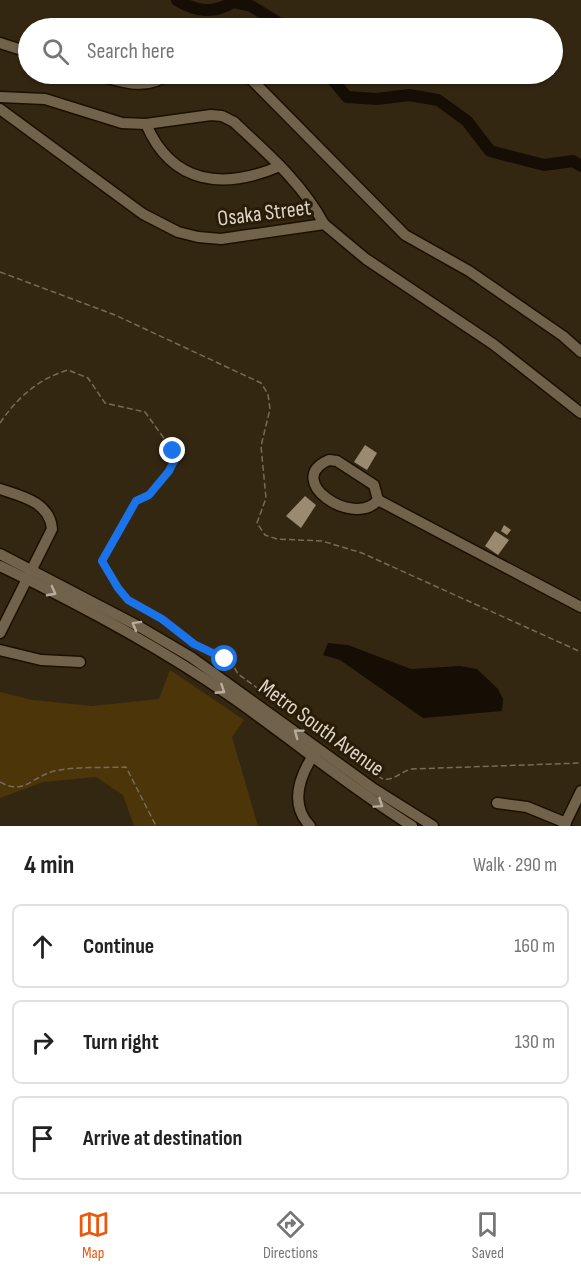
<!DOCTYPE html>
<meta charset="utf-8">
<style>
:root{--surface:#fff;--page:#f6f6f6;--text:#222;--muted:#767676;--line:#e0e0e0;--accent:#ea580c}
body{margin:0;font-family:"Sofia Sans Condensed",sans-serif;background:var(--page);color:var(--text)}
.stop{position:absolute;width:18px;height:18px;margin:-14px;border:4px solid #1a73e8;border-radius:50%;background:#fff}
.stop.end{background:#1a73e8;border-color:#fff;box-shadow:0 2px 6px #0008}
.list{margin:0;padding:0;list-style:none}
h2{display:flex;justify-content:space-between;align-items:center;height:78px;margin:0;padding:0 24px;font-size:26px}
h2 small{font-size:20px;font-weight:400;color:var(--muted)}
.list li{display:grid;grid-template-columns:39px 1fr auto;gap:18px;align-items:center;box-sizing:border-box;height:84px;margin:0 12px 12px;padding:0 12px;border:2px solid var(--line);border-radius:9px}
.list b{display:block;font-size:22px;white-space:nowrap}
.list em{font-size:20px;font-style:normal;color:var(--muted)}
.icon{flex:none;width:33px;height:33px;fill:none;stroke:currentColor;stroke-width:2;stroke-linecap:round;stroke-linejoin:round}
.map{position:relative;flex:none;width:581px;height:826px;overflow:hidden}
.search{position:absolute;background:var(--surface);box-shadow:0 2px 4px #0004;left:18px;right:18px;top:18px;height:66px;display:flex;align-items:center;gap:15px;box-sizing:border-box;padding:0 21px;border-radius:33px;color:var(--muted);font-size:22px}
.sheet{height:366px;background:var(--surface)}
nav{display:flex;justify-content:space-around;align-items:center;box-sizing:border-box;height:84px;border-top:2px solid var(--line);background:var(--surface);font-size:16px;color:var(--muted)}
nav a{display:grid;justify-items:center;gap:3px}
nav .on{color:var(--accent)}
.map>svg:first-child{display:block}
</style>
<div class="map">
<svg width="581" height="826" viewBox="0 0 581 826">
<rect width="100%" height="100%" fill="#342712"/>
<path fill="#4c3509" d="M170,670L244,720L232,737L258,826H134L123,795L96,777L43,782L0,798V692L32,700L92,706L159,699Z"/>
<path fill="#160e04" d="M328,643L348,645L411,669L460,666L477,669L498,689L503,699L502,711L423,718L340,660L323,655Z"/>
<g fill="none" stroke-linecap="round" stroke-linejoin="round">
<g stroke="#160e04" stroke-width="12">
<path d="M177,0C197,12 213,14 233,2L251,6L287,28"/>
<path d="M328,74L347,97L377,99L409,95L438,100L467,121L490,151L544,165L573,161L581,166"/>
</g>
</g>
<g fill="#9a8a72">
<path d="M365,445L377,453L367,470L354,462Z"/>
<path d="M305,496L316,505L301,528L286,516Z"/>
<path d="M504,525L511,530L507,535L501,531Z"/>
<path d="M495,531L509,540L498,555L485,546Z"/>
</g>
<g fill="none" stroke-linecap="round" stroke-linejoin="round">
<defs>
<g id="minor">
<path d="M0,43L28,52"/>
<path d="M95,74C116,81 148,92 167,74"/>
<path d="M246,74L405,235L469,271L563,336L581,352"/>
<path d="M0,97L45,99L122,123L146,124L211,115L222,116L234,122C268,154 302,183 324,224"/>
<path d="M0,109L143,214L178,232L198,237L221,239L324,224L366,259L493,344L581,413"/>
<path d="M146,124C172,185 224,190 280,166"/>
<path d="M329,460L337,461L374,485L378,500C354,529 282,480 329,460Z"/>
<path d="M0,489C21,496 50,502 52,529L0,633"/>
<path d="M378,500L581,607"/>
<path d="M0,554L140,627L191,657L374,789L433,826"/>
<path d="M0,566C79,604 158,646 230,696C292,739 349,787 412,826"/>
<path d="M0,650L41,660L80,662"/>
<path d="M497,803L527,807L566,823"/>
<path d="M310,826C288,803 301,773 316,751"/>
<path d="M564,826L581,791"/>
</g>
</defs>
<use href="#minor" stroke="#1b1000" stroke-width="13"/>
<g stroke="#766b59" stroke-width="1.5" stroke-dasharray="6 3" stroke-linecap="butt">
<path d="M0,272L115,315L261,383L268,394L270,409L261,446L266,498L257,523L265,535L277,539L322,541L362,553L581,652"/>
<path d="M0,423C17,398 38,379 68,370L88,378L105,403L145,412L176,455L169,471L155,489L136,501L102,557L118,588L128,600L162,619L194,644L232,663L238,674L381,778C392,783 401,771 412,769L581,763"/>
<path d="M0,782C23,795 30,779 51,772C71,766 105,768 126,767L156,826"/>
</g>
<use href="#minor" stroke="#70624b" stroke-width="10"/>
</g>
<defs><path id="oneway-chevron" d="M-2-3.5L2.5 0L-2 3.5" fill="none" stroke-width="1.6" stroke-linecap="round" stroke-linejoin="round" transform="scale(1.5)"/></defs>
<g stroke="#b7ad9c">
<use href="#oneway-chevron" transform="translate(52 592) rotate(28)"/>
<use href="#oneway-chevron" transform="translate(136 625) rotate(-151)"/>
<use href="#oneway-chevron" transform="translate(221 690) rotate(33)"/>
<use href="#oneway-chevron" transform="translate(298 733) rotate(-143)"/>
<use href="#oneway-chevron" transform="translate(379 804) rotate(34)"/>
</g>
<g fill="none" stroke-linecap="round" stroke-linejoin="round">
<path stroke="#1a73e8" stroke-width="8" d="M173,451L174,461L169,471L149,495L136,501L102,561L118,588L128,600L162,619L194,644L225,659"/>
</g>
<g text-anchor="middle" stroke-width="6" stroke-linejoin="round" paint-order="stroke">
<g font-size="22" fill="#ddd5c8" stroke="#2a1d08">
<text transform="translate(264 212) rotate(-7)" y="8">Osaka Street</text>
<text transform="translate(322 727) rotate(36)" y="8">Metro South Avenue</text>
</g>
</g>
</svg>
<div class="stop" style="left:225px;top:659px"></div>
<div class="stop end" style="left:173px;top:451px"></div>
<div class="search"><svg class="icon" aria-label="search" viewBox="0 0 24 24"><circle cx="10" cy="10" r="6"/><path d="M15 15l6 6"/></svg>Search here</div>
</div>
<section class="sheet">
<h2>4 min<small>Walk · 290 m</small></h2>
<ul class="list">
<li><svg class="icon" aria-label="ahead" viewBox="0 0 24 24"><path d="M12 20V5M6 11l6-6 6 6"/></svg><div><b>Continue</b></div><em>160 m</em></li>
<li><svg class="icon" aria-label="right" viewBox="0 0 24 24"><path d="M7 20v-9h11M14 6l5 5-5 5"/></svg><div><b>Turn right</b></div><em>130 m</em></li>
<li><svg class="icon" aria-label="arrive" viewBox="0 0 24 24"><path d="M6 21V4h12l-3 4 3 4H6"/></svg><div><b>Arrive at destination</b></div></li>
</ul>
</section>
<nav>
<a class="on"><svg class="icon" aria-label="map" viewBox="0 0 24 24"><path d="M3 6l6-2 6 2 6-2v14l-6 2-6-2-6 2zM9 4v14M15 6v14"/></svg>Map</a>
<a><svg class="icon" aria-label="directions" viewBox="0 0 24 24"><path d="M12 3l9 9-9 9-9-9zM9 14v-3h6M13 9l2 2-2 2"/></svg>Directions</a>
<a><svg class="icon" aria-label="saved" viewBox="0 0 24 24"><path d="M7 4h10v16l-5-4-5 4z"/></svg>Saved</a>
</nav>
